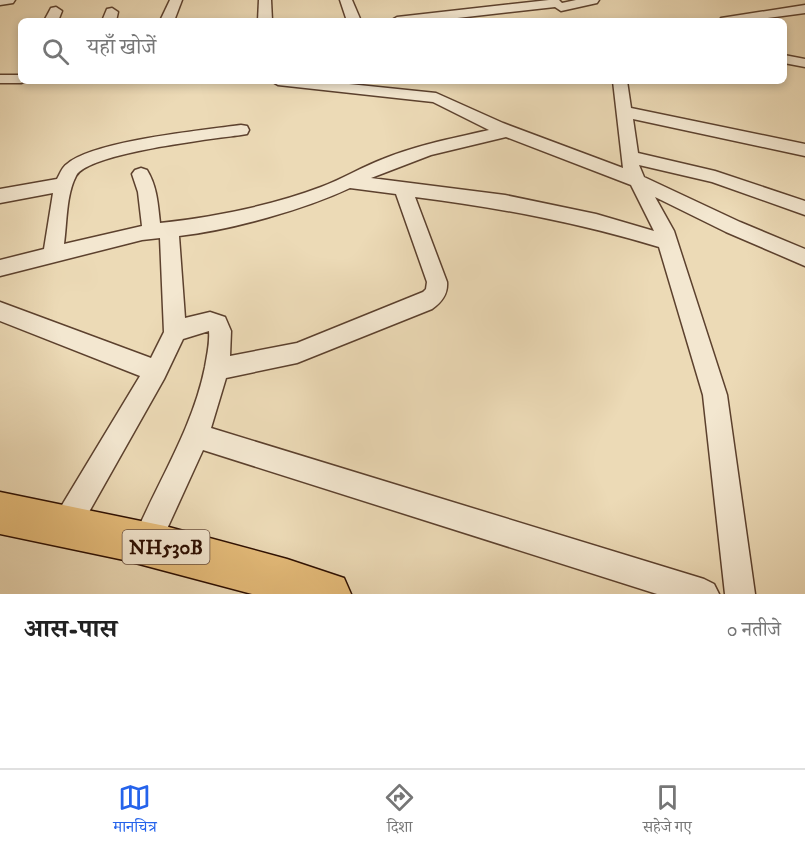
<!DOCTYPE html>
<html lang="hi">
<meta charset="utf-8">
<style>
:root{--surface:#fff;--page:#f2f2f2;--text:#222;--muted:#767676;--line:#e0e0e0;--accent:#2563eb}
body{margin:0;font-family:"IM FELL DW Pica","Noto Serif Devanagari",serif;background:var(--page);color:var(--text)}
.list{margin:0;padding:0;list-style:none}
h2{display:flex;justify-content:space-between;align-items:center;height:78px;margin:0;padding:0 24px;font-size:26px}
h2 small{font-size:20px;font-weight:400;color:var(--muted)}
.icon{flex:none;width:33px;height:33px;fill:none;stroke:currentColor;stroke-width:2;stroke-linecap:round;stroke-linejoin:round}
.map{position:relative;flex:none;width:805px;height:594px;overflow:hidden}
.search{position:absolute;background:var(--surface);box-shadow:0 3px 9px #0003;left:18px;right:18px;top:18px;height:66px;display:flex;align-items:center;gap:15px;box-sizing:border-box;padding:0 21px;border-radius:9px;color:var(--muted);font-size:22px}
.sheet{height:174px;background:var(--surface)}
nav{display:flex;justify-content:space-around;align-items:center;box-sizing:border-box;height:84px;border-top:2px solid var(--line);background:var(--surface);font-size:16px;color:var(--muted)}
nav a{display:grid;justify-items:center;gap:3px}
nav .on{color:var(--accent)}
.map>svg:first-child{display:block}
</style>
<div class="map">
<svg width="805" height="594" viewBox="0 0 805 594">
<rect width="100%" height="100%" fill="#ecdab6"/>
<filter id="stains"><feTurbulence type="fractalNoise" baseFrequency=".00333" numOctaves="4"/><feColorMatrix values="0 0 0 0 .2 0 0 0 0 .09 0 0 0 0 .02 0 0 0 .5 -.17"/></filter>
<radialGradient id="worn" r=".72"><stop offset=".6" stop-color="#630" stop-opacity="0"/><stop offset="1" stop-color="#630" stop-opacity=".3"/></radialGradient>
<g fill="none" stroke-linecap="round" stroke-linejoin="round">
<defs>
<g id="street">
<path d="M0,0H15L13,3L0,5Z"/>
<path d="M170,0H182L174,21H160Z"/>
<path d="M259,0H271L272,21H258Z"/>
<path d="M340,0H352L361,21H347Z"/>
<path d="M549,0H559L562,3L576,0H599L597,3L561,11L555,7L431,21H390L397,17Z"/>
<path d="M805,5V13L746,21H719L721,18Z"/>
<path d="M56,7L62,11L58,21H44L51,8Z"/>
<path d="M112,8L118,12L116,21H102L107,9Z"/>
<path d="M784,55L805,59V67L784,63Z"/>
<path d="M0,75H21V81H27L21,83H0Z"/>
<path d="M271,81H320L436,93L503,123L623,168L613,81H627L631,108L805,144V156L633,119L638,153L715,171L805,201V215L712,182L639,165L644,177L740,222L805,249V266L726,232L655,197L674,231L727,395L755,594H725L703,395L659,247C576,222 501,208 415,197L447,282C448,294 442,302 432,309L297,363L226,378L211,428L704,579L714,584L719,594H657L203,450L156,553L146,557L136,553L132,543C156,484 192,431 205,367C207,355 210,343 209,331L183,339L164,379L76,535L66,539L56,535L52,525L56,515L140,376L0,321V302L151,358L164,332L160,238L142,240L0,276V260L44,249L53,193L0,203V189L57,179C60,174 62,167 67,164C93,141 203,130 241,125L247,126L249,130L247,134L241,135C212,139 88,153 76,176C66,195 67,223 64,244L142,226L138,192L132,174L135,170L141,168L147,170C157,186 158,205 160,223C213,217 271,206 321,187C342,179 362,167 383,159C417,145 454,138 489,130L433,102L278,85ZM506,137L631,185L654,231L596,214L505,195L371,178L431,155ZM350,188L396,194L427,282L426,289L423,292L297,343L230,356L231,331L225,317L210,312L185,318L179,236C231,230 303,210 350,188Z"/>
</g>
<path id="highway" d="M0,492L165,526L287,559L344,578L351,594H252L124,560L0,534Z"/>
</defs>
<use href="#street" stroke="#5c412e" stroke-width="3"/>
<use href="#highway" stroke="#2c0e01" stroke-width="3"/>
<use href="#street" fill="#f3e7d0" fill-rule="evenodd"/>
<use href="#highway" fill="#e6bd7b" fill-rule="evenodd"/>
</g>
<g text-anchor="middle" stroke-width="6" stroke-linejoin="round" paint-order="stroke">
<rect fill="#f3e7d0" stroke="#684f3f" stroke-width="1.5" x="122.5" y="530" width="87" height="34" rx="4.5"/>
<g font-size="20" font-weight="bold" fill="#2c0e01">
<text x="166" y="554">NH530B</text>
</g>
</g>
<rect width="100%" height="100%" filter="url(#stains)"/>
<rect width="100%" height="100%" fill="url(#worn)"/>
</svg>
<div class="search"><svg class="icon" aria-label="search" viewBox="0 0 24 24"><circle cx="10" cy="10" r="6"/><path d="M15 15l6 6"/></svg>यहाँ खोजें</div>
</div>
<section class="sheet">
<h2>आस-पास<small>0 नतीजे</small></h2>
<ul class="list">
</ul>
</section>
<nav>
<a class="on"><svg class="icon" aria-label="map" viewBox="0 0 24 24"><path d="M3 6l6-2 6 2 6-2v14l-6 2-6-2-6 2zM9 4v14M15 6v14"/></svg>मानचित्र</a>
<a><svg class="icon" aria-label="directions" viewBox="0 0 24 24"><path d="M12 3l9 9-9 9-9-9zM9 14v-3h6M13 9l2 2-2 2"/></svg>दिशा</a>
<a><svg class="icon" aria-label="saved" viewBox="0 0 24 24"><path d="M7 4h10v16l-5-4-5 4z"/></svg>सहेजे गए</a>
</nav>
